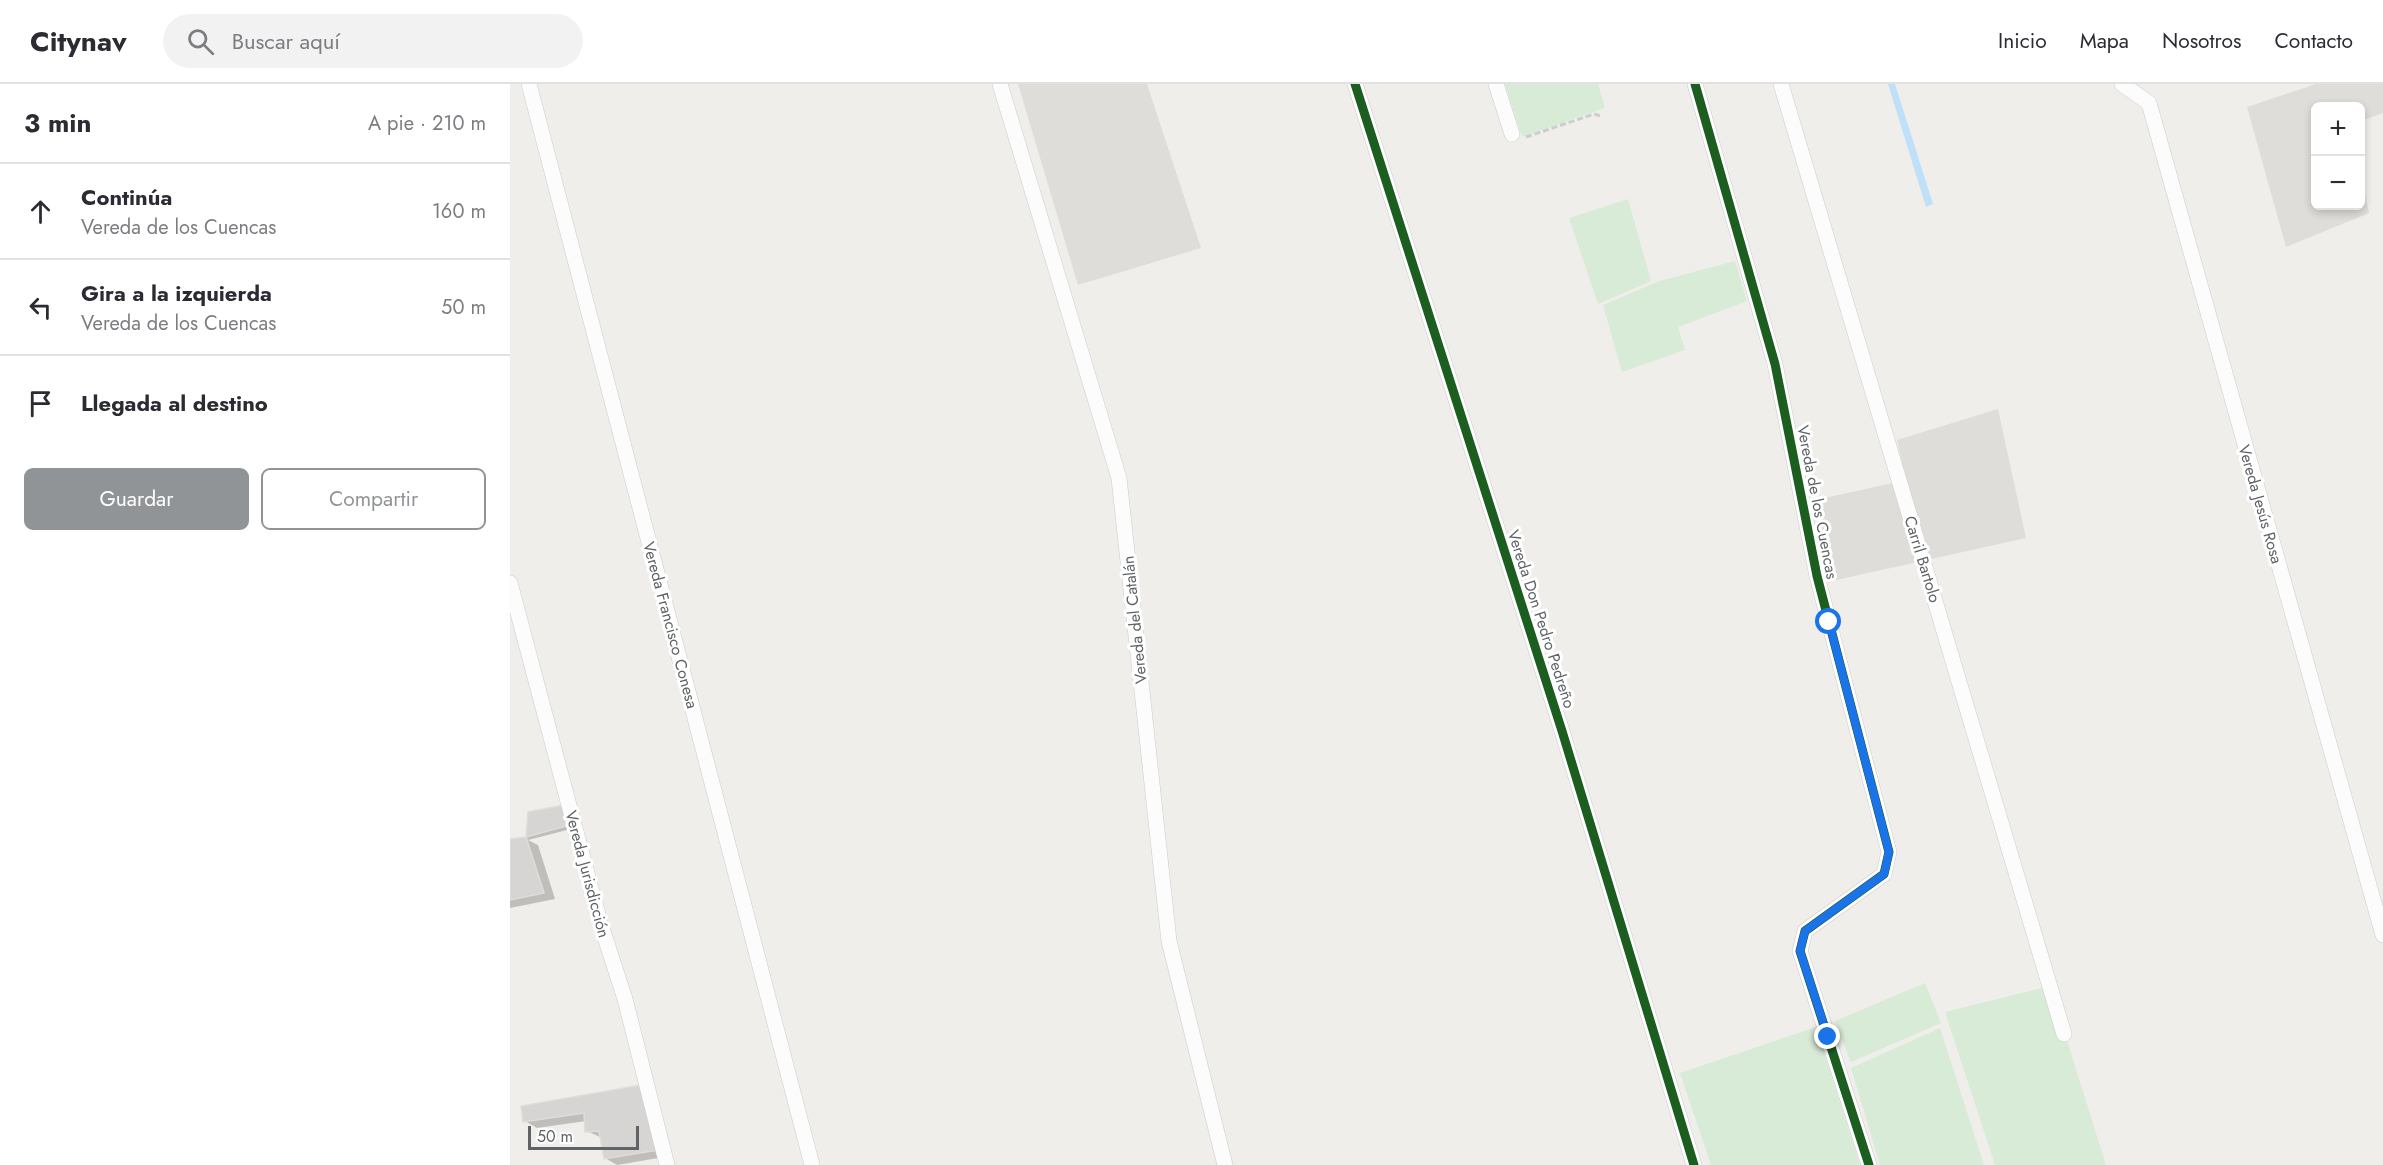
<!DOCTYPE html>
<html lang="es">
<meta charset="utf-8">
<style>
:root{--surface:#fff;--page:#f2f2f3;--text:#2b2b33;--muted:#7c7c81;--line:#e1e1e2;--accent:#919496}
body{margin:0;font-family:Jost,sans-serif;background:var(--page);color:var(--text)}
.controls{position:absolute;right:18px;top:18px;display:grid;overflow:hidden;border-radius:9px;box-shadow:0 3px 9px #0003}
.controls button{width:54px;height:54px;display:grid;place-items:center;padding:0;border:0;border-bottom:2px solid var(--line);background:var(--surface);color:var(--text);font:30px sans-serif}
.scale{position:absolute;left:18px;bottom:15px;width:111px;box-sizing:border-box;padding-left:6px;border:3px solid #5f6368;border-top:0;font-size:16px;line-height:21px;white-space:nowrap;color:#5f6368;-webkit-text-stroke:4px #fff;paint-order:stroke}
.stop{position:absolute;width:18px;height:18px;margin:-14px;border:4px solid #1a73e8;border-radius:50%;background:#fff}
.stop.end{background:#1a73e8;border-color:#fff;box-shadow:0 2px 6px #0008}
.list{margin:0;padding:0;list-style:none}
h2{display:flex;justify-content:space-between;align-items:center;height:78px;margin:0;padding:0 24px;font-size:26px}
h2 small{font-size:20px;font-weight:400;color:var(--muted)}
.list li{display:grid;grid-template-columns:39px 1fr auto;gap:18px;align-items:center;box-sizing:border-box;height:96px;padding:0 24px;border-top:2px solid var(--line)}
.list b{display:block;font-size:22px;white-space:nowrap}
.list p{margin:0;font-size:20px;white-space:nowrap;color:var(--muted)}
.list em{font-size:20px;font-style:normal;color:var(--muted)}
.actions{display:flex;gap:12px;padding:18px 24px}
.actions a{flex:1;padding:14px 0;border:2px solid var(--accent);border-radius:9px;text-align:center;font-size:21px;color:var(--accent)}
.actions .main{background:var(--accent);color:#fff}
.icon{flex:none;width:33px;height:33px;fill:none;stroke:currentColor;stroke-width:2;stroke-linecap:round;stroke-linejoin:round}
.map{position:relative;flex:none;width:1873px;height:1081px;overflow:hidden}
header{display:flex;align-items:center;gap:36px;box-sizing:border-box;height:84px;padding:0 30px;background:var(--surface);border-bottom:2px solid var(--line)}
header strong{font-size:28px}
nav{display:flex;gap:33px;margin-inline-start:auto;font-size:21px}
.search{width:420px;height:54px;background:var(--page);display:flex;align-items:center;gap:15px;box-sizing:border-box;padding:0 21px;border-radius:33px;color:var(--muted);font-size:22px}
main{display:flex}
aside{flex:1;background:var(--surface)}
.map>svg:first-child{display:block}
</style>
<header>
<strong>Citynav</strong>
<div class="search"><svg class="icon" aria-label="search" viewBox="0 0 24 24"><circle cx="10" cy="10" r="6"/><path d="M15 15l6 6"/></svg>Buscar aquí</div>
<nav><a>Inicio</a><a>Mapa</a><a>Nosotros</a><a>Contacto</a></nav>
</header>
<main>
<aside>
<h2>3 min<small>A pie · 210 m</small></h2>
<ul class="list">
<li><svg class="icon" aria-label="ahead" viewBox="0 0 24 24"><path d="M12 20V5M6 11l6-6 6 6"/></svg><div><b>Continúa</b><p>Vereda de los Cuencas</p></div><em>160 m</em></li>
<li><svg class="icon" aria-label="left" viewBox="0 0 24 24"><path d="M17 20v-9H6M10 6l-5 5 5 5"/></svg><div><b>Gira a la izquierda</b><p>Vereda de los Cuencas</p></div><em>50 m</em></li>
<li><svg class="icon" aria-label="arrive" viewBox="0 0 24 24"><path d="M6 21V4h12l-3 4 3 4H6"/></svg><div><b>Llegada al destino</b></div></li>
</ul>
<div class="actions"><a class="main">Guardar</a><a>Compartir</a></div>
</aside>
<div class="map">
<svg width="1873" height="1081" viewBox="0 0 1873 1081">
<rect width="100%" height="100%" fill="#efeeea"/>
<g fill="#dfddda">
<path d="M508,0H637L691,164L568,201Z"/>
<path d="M1806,0H1873V29L1851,37L1850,22H1806V122H1850L1851,90L1859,129L1776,163L1737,23Z"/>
<path d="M1488,325L1516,454L1322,497L1306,416L1396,396L1387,356Z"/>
</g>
<g fill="#d8ebd6">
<path d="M995,0H1088L1095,24L1012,53Z"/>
<path d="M1118,115L1141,197L1088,220L1059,134Z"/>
<path d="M1225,177L1237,217L1168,243L1175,266L1112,288L1093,221L1149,197Z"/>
<path d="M1415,899L1431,939L1341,978L1325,937Z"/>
<path d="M1540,902L1596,1081H1485L1435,928Z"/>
<path d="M1306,943L1350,1081H1201L1170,989Z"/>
<path d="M1430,944L1474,1081H1370L1341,984Z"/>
</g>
<path fill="#bfe0f9" d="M1378,0H1385L1423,120L1416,123Z"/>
<g fill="#0003">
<path d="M20,729L65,744L18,756L28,761L45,815L0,824V757L17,754Z"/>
<path d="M130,1003L160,1072L107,1081L95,1074L92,1054L77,1047L76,1037L27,1044L15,1037Z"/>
</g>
<g fill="#d6d5d3" stroke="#deddd9" stroke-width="1.5">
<path d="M54,721L60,741L16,753L18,728Z"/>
<path d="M16,753L34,809L0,816V755Z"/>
<path d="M131,1001L149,1066L94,1075L89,1047L75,1048L74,1029L13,1038L11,1022Z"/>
</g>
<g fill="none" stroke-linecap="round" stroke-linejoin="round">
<defs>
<g id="street">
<path d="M19,0L302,1081"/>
<path d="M490,0L609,394L659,857L715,1081"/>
<path d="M845,0L1052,647L1184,1081"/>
<path d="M986,0L1002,50"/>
<path d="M1185,0L1265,280L1307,492L1379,768L1374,790L1295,847L1290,867L1359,1081"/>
<path d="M1271,0L1554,950"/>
<path d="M1612,0L1639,19L1873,851"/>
<path d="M0,499L90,838L115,915L157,1081"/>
</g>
</defs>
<use href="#street" stroke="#cbcccc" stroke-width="16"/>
<path stroke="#cacfcc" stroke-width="3" stroke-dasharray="6 3" stroke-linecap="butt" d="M1016,53L1084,30L1091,32"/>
<use href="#street" stroke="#fdfcfc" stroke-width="15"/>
<defs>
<g id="cycleway">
<path d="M845,0L1052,647L1184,1081"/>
<path d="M1185,0L1265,280L1307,492L1379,768L1374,790L1295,847L1290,867L1359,1081"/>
</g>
</defs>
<use href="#cycleway" stroke="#fff" stroke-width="13"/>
<use href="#cycleway" stroke="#1b5e20" stroke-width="9"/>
</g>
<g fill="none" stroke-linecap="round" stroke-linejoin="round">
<path stroke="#1a73e8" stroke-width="8" d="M1318,953L1290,867L1295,847L1374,790L1379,768L1319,538"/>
</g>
<g text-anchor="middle" stroke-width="6" stroke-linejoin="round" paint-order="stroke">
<g font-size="16" fill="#5f6368" stroke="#fff">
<text transform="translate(1308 418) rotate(79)" y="6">Vereda de los Cuencas</text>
<text transform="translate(1751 420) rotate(74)" y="6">Vereda Jesús Rosa</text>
<text transform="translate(1413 475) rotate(73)" y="6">Carril Bartolo</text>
<text transform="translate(1032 535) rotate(72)" y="6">Vereda Don Pedro Pedreño</text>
<text transform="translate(624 536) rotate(-96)" y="6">Vereda del Catalán</text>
<text transform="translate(161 541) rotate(75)" y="6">Vereda Francisco Conesa</text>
<text transform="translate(78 790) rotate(75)" y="6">Vereda Jurisdicción</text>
</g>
</g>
</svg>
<div class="controls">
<button>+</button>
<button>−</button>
</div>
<div class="scale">50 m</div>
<div class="stop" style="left:1319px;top:538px"></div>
<div class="stop end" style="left:1318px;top:953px"></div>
</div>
</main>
